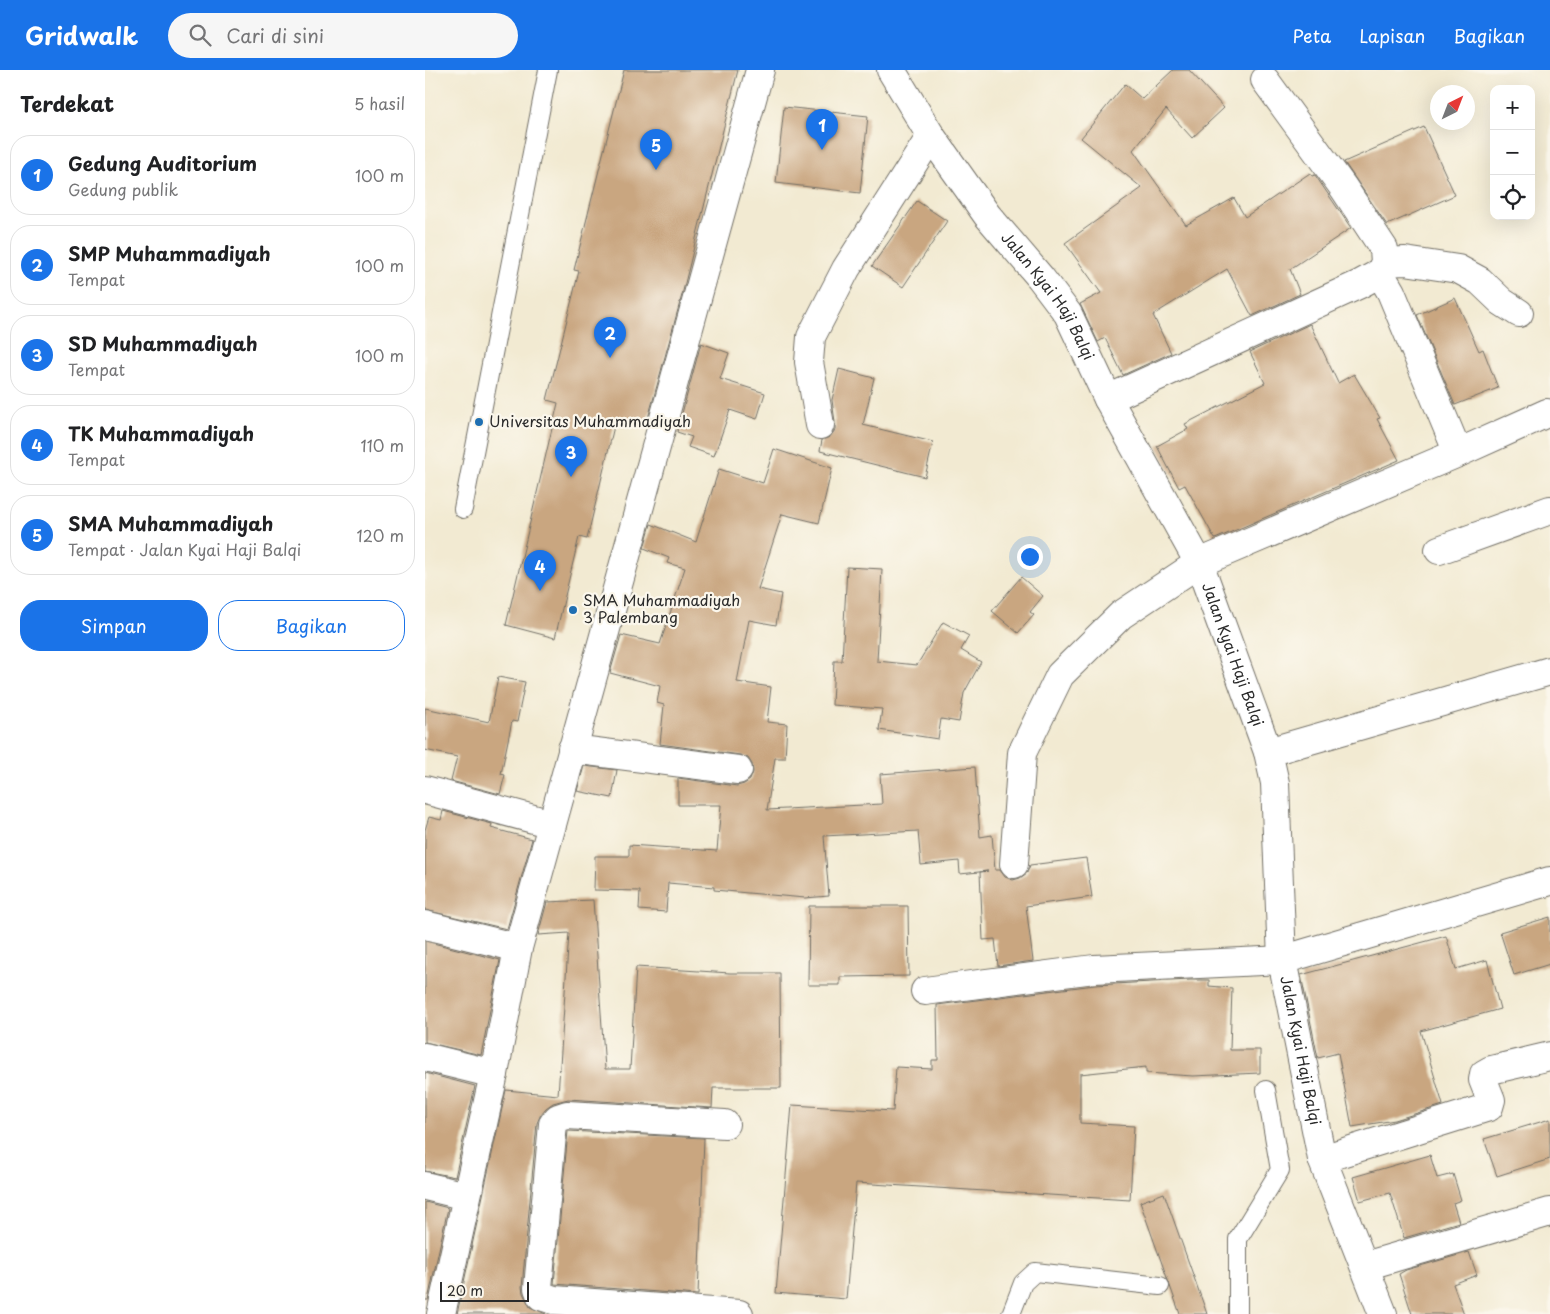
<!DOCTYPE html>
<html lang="id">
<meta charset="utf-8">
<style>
:root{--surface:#fff;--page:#f6f6f6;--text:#202124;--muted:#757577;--line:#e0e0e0;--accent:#1a73e8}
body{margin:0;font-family:"Playpen Sans",sans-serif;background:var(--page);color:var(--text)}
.controls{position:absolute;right:15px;top:15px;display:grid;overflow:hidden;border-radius:10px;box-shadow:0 5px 20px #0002}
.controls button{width:45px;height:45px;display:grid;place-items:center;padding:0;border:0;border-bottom:1px solid var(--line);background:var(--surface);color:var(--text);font:25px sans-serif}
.compass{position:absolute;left:1005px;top:15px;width:45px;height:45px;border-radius:50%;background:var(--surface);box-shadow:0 5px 20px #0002;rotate:42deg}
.scale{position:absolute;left:15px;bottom:12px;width:89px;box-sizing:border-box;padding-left:5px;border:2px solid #2b2b2b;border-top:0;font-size:14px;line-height:18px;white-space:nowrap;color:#2b2b2b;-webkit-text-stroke:4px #fbf7ec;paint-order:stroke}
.you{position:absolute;left:604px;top:486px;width:18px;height:18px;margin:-12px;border:4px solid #fff;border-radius:50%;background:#1a73e8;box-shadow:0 0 0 8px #1a73e833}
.badge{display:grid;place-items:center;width:32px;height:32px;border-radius:50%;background:var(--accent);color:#fff;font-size:16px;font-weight:700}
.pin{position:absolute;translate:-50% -41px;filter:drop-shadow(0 1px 2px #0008)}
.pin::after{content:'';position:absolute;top:26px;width:18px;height:15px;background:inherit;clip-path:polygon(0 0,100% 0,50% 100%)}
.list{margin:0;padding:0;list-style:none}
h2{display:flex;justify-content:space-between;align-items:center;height:65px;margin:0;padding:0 20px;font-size:21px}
h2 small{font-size:16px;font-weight:400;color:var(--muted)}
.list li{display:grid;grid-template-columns:32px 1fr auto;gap:15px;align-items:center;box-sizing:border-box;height:80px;margin:0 10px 10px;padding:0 10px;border:1px solid var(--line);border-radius:20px}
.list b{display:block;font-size:19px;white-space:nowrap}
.list p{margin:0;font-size:16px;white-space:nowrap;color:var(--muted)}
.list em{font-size:16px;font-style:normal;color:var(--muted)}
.actions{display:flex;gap:10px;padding:15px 20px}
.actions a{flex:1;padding:11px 0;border:1px solid var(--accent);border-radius:20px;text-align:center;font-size:18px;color:var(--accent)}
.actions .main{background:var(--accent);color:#fff}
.icon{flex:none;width:28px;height:28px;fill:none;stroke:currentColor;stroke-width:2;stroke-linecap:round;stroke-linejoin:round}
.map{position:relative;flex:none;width:1125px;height:1244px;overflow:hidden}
header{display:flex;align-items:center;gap:30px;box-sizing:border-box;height:70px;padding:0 25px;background:var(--accent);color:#fff}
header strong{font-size:24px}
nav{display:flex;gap:28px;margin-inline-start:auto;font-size:18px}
.search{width:350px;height:45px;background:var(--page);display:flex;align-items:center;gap:12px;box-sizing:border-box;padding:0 18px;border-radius:28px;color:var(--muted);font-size:19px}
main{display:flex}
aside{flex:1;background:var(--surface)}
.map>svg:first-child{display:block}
</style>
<header>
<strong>Gridwalk</strong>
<div class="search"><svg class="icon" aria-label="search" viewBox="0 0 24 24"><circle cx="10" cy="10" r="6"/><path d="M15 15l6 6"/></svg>Cari di sini</div>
<nav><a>Peta</a><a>Lapisan</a><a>Bagikan</a></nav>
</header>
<main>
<aside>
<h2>Terdekat<small>5 hasil</small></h2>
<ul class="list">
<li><span class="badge">1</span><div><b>Gedung Auditorium</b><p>Gedung publik</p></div><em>100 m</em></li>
<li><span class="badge">2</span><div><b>SMP Muhammadiyah</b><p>Tempat</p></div><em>100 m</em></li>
<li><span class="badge">3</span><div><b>SD Muhammadiyah</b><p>Tempat</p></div><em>100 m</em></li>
<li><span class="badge">4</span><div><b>TK Muhammadiyah</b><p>Tempat</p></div><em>110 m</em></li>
<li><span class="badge">5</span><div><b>SMA Muhammadiyah</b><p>Tempat · Jalan Kyai Haji Balqi</p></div><em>120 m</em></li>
</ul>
<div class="actions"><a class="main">Simpan</a><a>Bagikan</a></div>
</aside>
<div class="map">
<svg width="1125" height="1244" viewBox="0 0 1125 1244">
<rect width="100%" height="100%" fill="#fbf7ec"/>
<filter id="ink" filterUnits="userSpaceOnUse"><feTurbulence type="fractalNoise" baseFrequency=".02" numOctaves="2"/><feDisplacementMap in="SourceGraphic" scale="10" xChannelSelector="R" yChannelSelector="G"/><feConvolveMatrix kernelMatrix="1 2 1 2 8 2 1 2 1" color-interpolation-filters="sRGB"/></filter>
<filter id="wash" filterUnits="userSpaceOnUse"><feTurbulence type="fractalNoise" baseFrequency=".0096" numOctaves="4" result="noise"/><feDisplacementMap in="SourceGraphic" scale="20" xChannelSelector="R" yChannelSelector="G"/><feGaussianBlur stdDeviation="1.12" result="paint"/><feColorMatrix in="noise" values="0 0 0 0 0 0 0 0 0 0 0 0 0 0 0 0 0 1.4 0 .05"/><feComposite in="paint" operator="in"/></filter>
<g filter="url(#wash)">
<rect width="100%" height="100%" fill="#f2ead2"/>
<g id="blocks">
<g fill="#c9a680">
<path d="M199,0H313L257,225L222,352L220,355L191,348L162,469L154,467L130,568L81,555L133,333L122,330L154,201L149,200Z"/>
<path d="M748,0H764L799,38L767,68L741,39L708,80L761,155L809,128L820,147L885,103L887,106L890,105L926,158L865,199L875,224L827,246L802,199L728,245L746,283L698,305L680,268L673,272L655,234L676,223L640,173L717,118L656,68L700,14L717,29Z"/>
<path d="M359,37L443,46L435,123L351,113Z"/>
<path d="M999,57L1030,125L962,155L919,92Z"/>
<path d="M492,131L522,151L478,217L447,196Z"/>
<path d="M1030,228L1054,281L1058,279L1073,318L1030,335L992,245Z"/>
<path d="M885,254L913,313L929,304L955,348L952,349L974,390L790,469L760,415L754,418L732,376L763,359L760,354L840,313L825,282Z"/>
<path d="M276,273L304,283L295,309L340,323L332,349L305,340L289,386L263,377L267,367L252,362Z"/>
<path d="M414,299L449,308L438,355L508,372L500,407L395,381L397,370L405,367L410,360V352L407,330Z"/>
<path d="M349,379L407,398L394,453L357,444L333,519L356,524L351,555L324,550L312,612L346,617L342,652L362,654L360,688H350L342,740L457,734L455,704L550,697L555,767L567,765L570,800H575L580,807L588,810L595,808L602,803L605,795L661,788L667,827L601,836L608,891L573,896L570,869L558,870L555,802L563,801L535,804L534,791L496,795L493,761L399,766L404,826L380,828L289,820V817L243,813L241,842L214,840L215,821L169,820L170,786H204V775L292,781L296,735H253V708L312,716L319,714L325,710L328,702L327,694L323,688L315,685L235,674L239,635L232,633L235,616L185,603L196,565L235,574L260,498L242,493L244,488L219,478L226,454L271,472L294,399L338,413Z"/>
<path d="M422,497L457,499L452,591L492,595L518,552L544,566L536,580L556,592L539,623L534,652L516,649L513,669L454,660L457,639L407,635L409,591H417Z"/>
<path d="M596,507L618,526L605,542L609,545L593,563L567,541Z"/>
<path d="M73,607L100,612L92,652L87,651L76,704L80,705L75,724L26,711L32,687L0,680V638L64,652Z"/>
<path d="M159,696L192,700L187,728L152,721Z"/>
<path d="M18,741L67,754L66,758L107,769L82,859L0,840V760L4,747L16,750Z"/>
<path d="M168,830L180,999H205L211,897L305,903H355L356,1018H288L287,1038L143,1029L128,1033L121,1038L116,1044L112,1053L97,1217L98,1223L105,1237L121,1244H32L81,1020L133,1025L144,863L113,865L122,832Z"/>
<path d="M384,836H483L484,906L415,907V915H383Z"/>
<path d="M1125,847V894L1089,905L1075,862Z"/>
<path d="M1021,866L1031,899L1062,890L1075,939L996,961L1018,1035L970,1050L927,1057L913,983L893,988L876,905Z"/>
<path d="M0,871L75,890L56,985L0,972Z"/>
<path d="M765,910H784V916L807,918L805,980H835V1003L768,1006L721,1003V997L655,1004V1053L709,1056L705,1130L431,1113L421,1229L351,1223L367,1035L468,1041L471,997L507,999V990H513L512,935L670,915Z"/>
<path d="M0,1003L50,1016L30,1107L0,1101Z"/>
<path d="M1125,1049V1089L1072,1106L1059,1069Z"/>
<path d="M143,1061L279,1068L273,1225L129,1214Z"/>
<path d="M1005,1085L1012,1108L1028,1104L1036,1130L1028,1133L1034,1152L979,1168L965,1123L935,1131L928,1107Z"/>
<path d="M739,1123L782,1244H755L715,1132Z"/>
<path d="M0,1132L23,1138L3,1230H0Z"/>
<path d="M1044,1182L1052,1205L1028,1214L1039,1244H987L974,1204L981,1200Z"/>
</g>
</g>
</g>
<g filter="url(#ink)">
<use href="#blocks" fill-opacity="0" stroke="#716e65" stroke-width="1"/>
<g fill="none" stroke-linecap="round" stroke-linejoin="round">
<defs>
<g id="lane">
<path d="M38,439L123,0"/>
<path d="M586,1244L598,1213L610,1202L735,1216"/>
<path d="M813,1244V1169L855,1100L841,1020"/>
</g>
<g id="street">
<path id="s1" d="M466,0L506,66L562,145L615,207L643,244L683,329L774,493L843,682L850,713L857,890L897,1089L958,1244"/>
<path d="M840,10L918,117L959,179L960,192L955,203"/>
<path d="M960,192L980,191L1033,199L1055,211L1077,232L1094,243"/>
<path d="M683,329L935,214L955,203L966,222L1033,383"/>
<path d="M395,355L384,292L386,267L421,199L506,66"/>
<path d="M1014,480L1125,440"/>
<path d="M147,679L313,700"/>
<path d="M843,682L1125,601"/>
<path d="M0,720L127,754"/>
<path d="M589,794L597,683L635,605L696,545L774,493L1033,383L1122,343"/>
<path d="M0,855L93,878"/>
<path d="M500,921L669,899L857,890L1125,811"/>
<path d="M0,987L69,1004"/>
<path d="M300,1054L142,1045L133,1048L128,1054L113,1218L116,1226L129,1230L314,1244"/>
<path d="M897,1089L1064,1037L1066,1030L1058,1010L1059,1004L1066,1000L1125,986"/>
<path d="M0,1116L41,1126"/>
<path d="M940,1196L1125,1142"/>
<path d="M16,1244L69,1004L93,878L335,0"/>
</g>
</defs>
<use href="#lane" stroke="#716e65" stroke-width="20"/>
<use href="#street" stroke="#716e65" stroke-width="30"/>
<use href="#lane" stroke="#fff" stroke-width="18"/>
<use href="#street" stroke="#fff" stroke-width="28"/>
</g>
</g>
<g fill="#1f6fb2" stroke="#fbf7ec" stroke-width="2">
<circle cx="54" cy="352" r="5"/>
<circle cx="148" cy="540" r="5"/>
</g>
<g text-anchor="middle" stroke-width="4.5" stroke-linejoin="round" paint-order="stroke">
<g font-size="15" fill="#2b2b2b" stroke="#fbf7ec">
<text dy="5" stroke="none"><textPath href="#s1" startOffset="276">Jalan Kyai Haji Balqi</textPath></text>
<text dy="5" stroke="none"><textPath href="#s1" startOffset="681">Jalan Kyai Haji Balqi</textPath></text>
<text dy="5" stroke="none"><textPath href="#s1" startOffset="1086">Jalan Kyai Haji Balqi</textPath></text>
</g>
<g font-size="15" fill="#2b2b2b" stroke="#fbf7ec" text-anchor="start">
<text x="64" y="357">Universitas Muhammadiyah</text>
<text x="158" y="536">SMA Muhammadiyah<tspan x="158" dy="17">3 Palembang</tspan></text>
</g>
</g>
</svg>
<div class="controls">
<button>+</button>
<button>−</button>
<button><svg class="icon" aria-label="locate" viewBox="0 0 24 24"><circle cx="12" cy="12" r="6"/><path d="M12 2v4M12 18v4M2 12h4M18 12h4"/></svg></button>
</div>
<svg class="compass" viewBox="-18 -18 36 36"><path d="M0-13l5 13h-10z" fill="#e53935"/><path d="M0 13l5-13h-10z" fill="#757577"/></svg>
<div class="scale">20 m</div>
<div class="you"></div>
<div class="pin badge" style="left:397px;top:80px">1</div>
<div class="pin badge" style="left:185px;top:288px">2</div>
<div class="pin badge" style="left:146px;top:407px">3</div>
<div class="pin badge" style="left:115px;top:521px">4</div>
<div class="pin badge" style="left:231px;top:100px">5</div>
</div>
</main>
